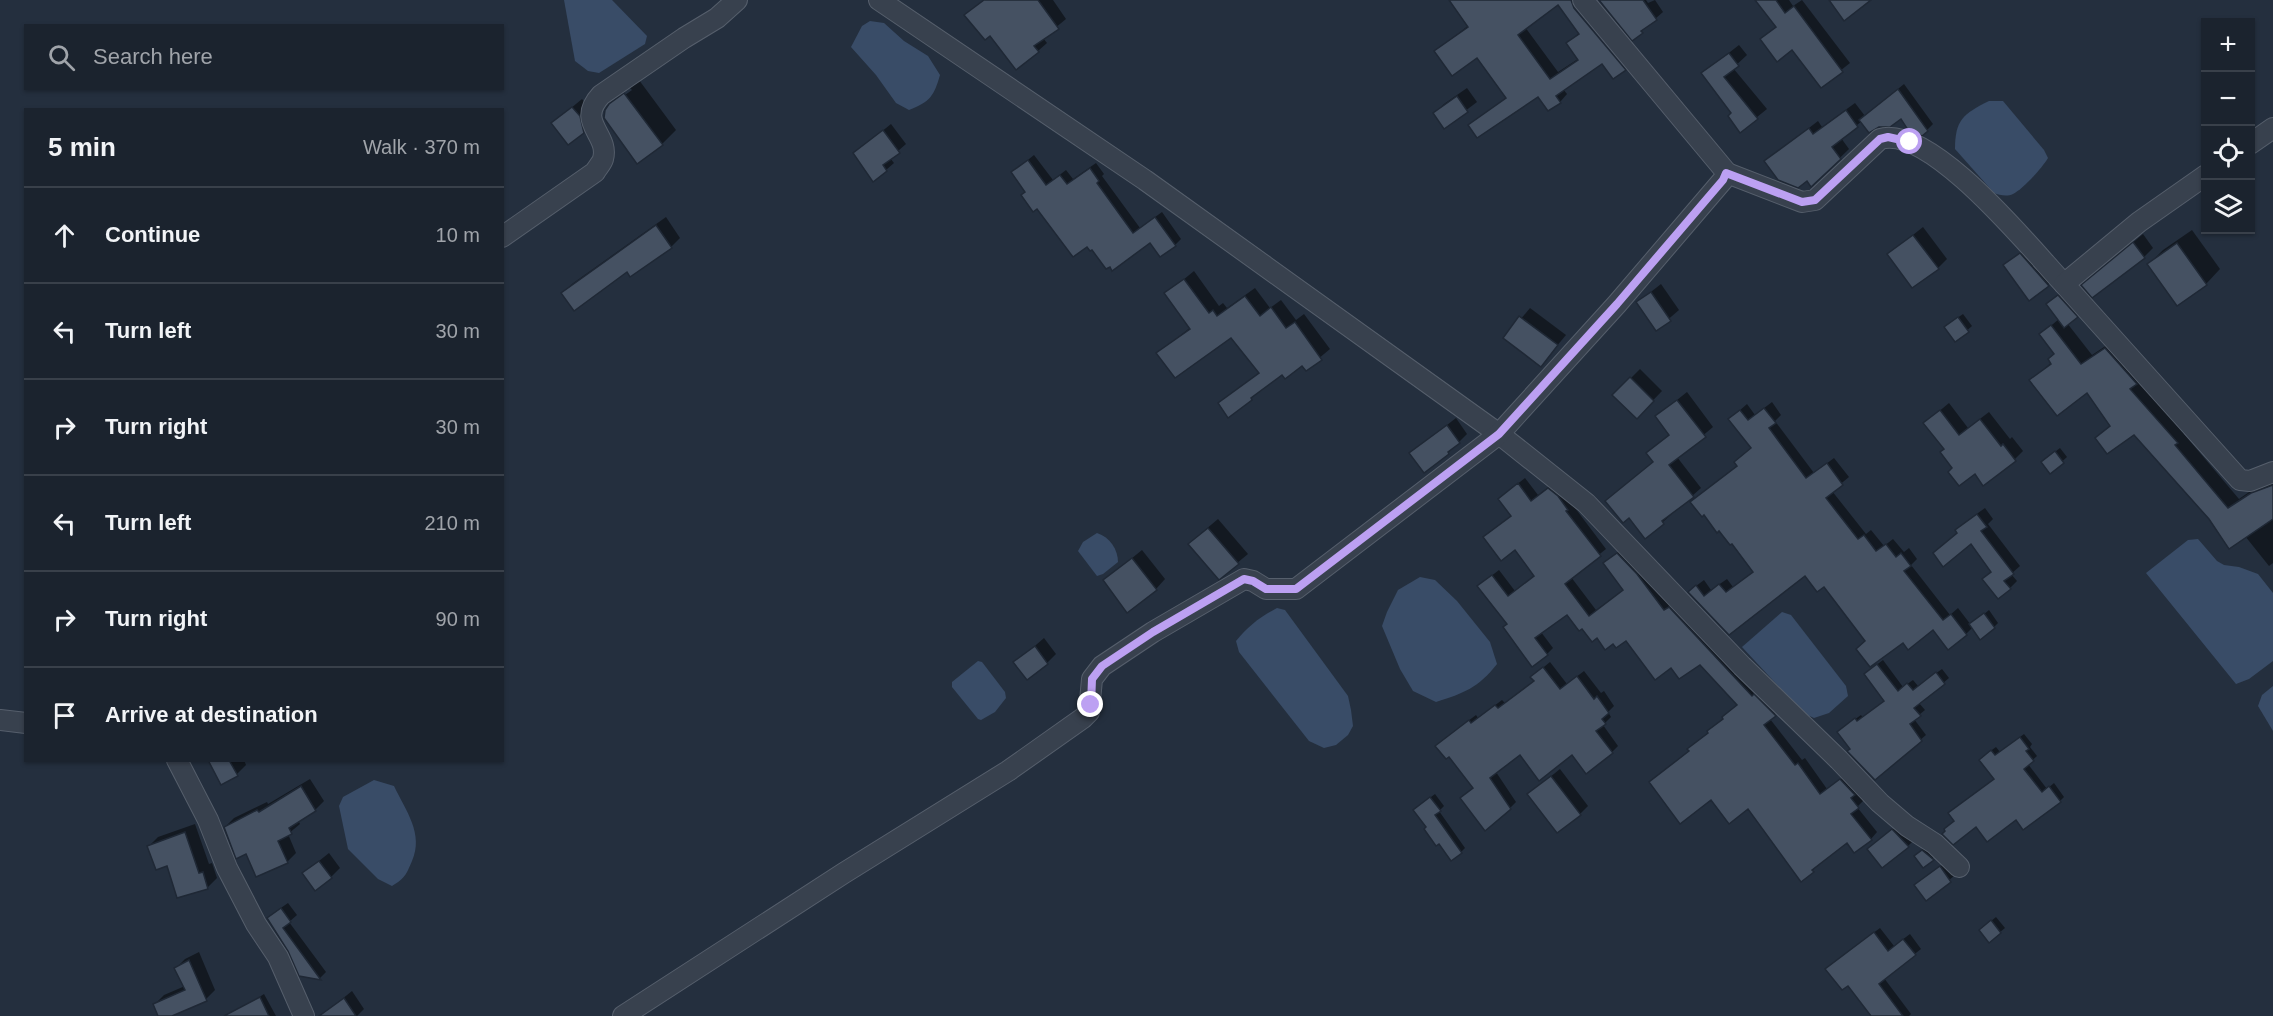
<!DOCTYPE html>
<meta charset="utf-8">
<style>
:root{--surface:#1b232e;--page:#242b36;--text:#f1f3f6;--muted:#a0a4aa;--line:#39404a}
body{margin:0;font-family:Arial,sans-serif;background:var(--page);color:var(--text)}
.controls{position:absolute;right:18px;top:18px;display:grid;overflow:hidden;border-radius:0px;box-shadow:0 2px 4px #0004}
.controls button{width:54px;height:54px;display:grid;place-items:center;padding:0;border:0;border-bottom:2px solid var(--line);background:var(--surface);color:var(--text);font:30px sans-serif}
.stop{position:absolute;width:18px;height:18px;margin:-14px;border:4px solid #bca0f2;border-radius:50%;background:#fff}
.stop.end{background:#bca0f2;border-color:#fff;box-shadow:0 2px 6px #0008}
.list{margin:0;padding:0;list-style:none}
h2{display:flex;justify-content:space-between;align-items:center;height:78px;margin:0;padding:0 24px;font-size:26px}
h2 small{font-size:20px;font-weight:400;color:var(--muted)}
.list li{display:grid;grid-template-columns:39px 1fr auto;gap:18px;align-items:center;box-sizing:border-box;height:96px;padding:0 24px;border-top:2px solid var(--line)}
.list b{display:block;font-size:22px;white-space:nowrap}
.list em{font-size:20px;font-style:normal;color:var(--muted)}
.icon{flex:none;width:33px;height:33px;fill:none;stroke:currentColor;stroke-width:2;stroke-linecap:round;stroke-linejoin:round}
.map{position:relative;flex:none;width:2273px;height:1016px;overflow:hidden}
.search{position:absolute;background:var(--surface);box-shadow:0 2px 4px #0004;left:24px;top:24px;width:480px;height:66px;display:flex;align-items:center;gap:15px;box-sizing:border-box;padding:0 21px;border-radius:0px;color:var(--muted);font-size:22px}
.panel{position:absolute;background:var(--surface);box-shadow:0 2px 4px #0004;left:24px;top:108px;width:480px;height:654px;border-radius:0px}
.map>svg:first-child{display:block}
</style>
<div class="map">
<svg width="2273" height="1016" viewBox="0 0 2273 1016">
<rect width="100%" height="100%" fill="#242f3e"/>
<g fill="#394c67">
<path d="M564,0H612L647,36L645,44L599,73L588,71L575,61Z"/>
<path d="M870,21L884,23L904,41L928,56L940,75C934,96 930,102 909,110L896,103L876,75L851,47L862,26Z"/>
<path d="M1989,101H2003L2044,150L2048,158C2042,168 2023,189 2013,194C2007,197 1999,195 1994,193L1955,149C1955,120 1963,114 1989,101Z"/>
<path d="M1097,533C1110,537 1118,550 1118,562L1103,574L1097,576L1078,551L1083,542Z"/>
<path d="M2198,539L2217,561L2224,565L2239,567L2258,574L2273,593V661L2249,679L2236,684L2146,573L2188,540Z"/>
<path d="M1420,577L1435,580L1457,601L1490,642L1497,664C1478,688 1464,693 1436,702L1413,691L1400,669L1382,626L1387,612L1398,590Z"/>
<path d="M1277,608L1285,610L1348,696L1351,710L1353,726L1348,735L1336,745L1324,748L1309,741L1239,652L1236,641C1248,626 1260,617 1277,608Z"/>
<path d="M1782,612L1791,615L1846,686L1848,696L1829,713L1814,718L1803,713L1742,647Z"/>
<path d="M978,661L982,662L1005,692L1006,698L995,712L981,720L978,719L952,687V682Z"/>
<path d="M2273,686V731L2258,706L2262,695Z"/>
<path d="M374,780L394,786C406,811 424,834 412,861C406,875 405,878 392,886L378,879L348,849L339,806L343,797Z"/>
</g>
<g fill="#0007" fill-rule="evenodd">
<path d="M984,0H1053L1066,19L1043,38L1047,43L1038,51L991,34L975,7Z"/>
<path d="M1452,0H1571L1572,7L1602,62L1563,89L1567,94L1560,102L1538,94L1470,125L1507,97L1478,56L1436,51L1469,25ZM1558,3L1580,32L1568,43L1578,59L1558,72L1525,27Z"/>
<path d="M1574,0L1632,62L1626,68L1575,7Z"/>
<path d="M1600,0H1646L1648,3L1655,0L1663,12L1633,38Z"/>
<path d="M1758,0H1789L1793,6L1802,0L1850,63L1821,86L1793,48L1762,39L1777,26Z"/>
<path d="M1739,45L1747,55L1733,68L1767,109L1741,130L1733,113L1703,73Z"/>
<path d="M639,80L676,130L662,144L611,105L618,97V100L632,90L630,88L622,93Z"/>
<path d="M1904,84L1933,124L1927,130L1901,117L1862,121L1841,138L1849,149L1812,185L1807,179L1766,161L1818,121L1822,127L1855,103L1865,116Z"/>
<path d="M1467,88L1477,102L1444,127L1435,113L1444,104Z"/>
<path d="M582,99L588,106L592,122L583,132L553,123Z"/>
<path d="M891,124L906,144L890,158L894,163L886,170L855,153Z"/>
<path d="M1034,155L1053,180L1066,170L1073,179L1096,163L1104,174L1102,176L1140,228L1162,212L1181,239L1175,245L1151,241L1092,247L1027,191L1019,167Z"/>
<path d="M666,217L680,238L671,247L627,270L563,294L572,284Z"/>
<path d="M1923,227L1947,259L1938,268L1889,254Z"/>
<path d="M2192,230L2220,269L2206,284L2149,264L2163,250Z"/>
<path d="M2143,234L2153,248L2144,257L2093,276Z"/>
<path d="M2030,245L2057,276L2048,285L2005,266Z"/>
<path d="M1194,271L1219,306L1223,303L1227,308L1255,288L1270,308L1281,300L1296,320L1304,314L1330,349L1306,369L1303,364L1282,373L1229,416L1220,403L1260,372L1231,336L1158,353L1191,327L1166,294Z"/>
<path d="M1661,284L1679,310L1657,329L1638,302Z"/>
<path d="M2068,287L2086,307L2067,323L2092,355L2116,339L2187,432L2184,434L2239,499L2262,483L2273,479V563L2269,566L2245,536L2210,518L2134,433L2097,438L2111,425L2087,391L2031,380L2052,362L2055,354L2041,334L2059,319L2048,304Z"/>
<path d="M1530,308L1566,335L1541,365L1505,338Z"/>
<path d="M1963,314L1972,326L1956,340L1950,323Z"/>
<path d="M1640,369L1662,391L1637,417L1614,395Z"/>
<path d="M1687,392L1713,427L1677,457L1701,488L1646,537L1630,516L1607,501L1654,461L1648,453L1671,434L1657,416Z"/>
<path d="M1772,402L1781,415L1775,421L1814,473L1834,458L1849,477L1832,491L1866,534L1871,530L1884,546L1893,539L1904,552L1909,548L1917,559L1911,565L1950,615L1958,608L1971,625L1989,610L1998,623L1994,627H1973L1966,634L1934,628L1903,640L1867,641L1824,584L1806,574L1729,633L1696,586L1704,580L1711,590L1727,579L1733,587L1755,571L1732,542L1692,502L1738,465L1736,462L1752,447L1730,419L1747,404L1755,415Z"/>
<path d="M1949,403L1968,428L1989,412L2010,439L2012,437L2023,451L2015,459L1975,472L1954,467L1945,449L1925,423Z"/>
<path d="M1456,418L1467,434L1448,453L1424,471L1411,453Z"/>
<path d="M2060,448L2067,457L2050,472L2047,458Z"/>
<path d="M1525,478L1538,495L1555,482L1574,502L1572,504L1606,549L1571,577L1596,610L1625,589L1605,563L1624,547L1781,708L1770,719L1802,760L1805,758L1827,789L1848,774L1864,800L1857,807L1877,832L1871,839L1847,841L1801,880L1749,807L1691,750L1738,704L1700,663L1671,666L1626,639L1613,642L1597,636L1568,613L1541,632L1553,648L1547,654L1508,624L1486,580L1499,570L1515,591L1536,575L1515,548L1485,537L1512,515L1506,493Z"/>
<path d="M1985,508L1993,519L1988,524L2020,566L2011,574L2017,581L2010,588L1993,571L1971,542L1935,553L1959,532L1957,530L1964,523Z"/>
<path d="M1218,519L1248,554L1219,578L1199,535Z"/>
<path d="M1142,550L1165,579L1156,589L1105,580Z"/>
<path d="M1044,638L1056,654L1047,663H1015Z"/>
<path d="M1883,660L1903,687L1913,680L1918,686L1942,669L1949,678L1919,703L1925,710L1914,719L1926,735L1875,778L1852,749L1844,727L1861,715L1863,718L1886,700L1871,669Z"/>
<path d="M1550,662L1567,684L1584,671L1601,693L1604,691L1614,706L1608,712L1611,717L1603,725L1618,746L1612,752L1520,753L1496,772L1516,802L1510,808L1474,787L1444,739L1476,715L1478,718L1502,700L1505,703L1535,680L1539,671Z"/>
<path d="M2024,734L2032,744L2030,747L2037,756L2028,764L2047,789L2054,783L2064,797L2060,801L2017,818L1976,825L1956,820L1995,778L1985,755L1996,747L2000,752Z"/>
<path d="M209,760H244L246,765L237,774Z"/>
<path d="M1560,769L1588,806L1580,814L1529,794Z"/>
<path d="M310,779L324,801L315,810L298,820L300,824L288,834L296,853L287,862L247,852L225,827L234,818L267,802L268,804Z"/>
<path d="M1435,794L1444,806L1439,811L1465,848L1461,852L1419,806Z"/>
<path d="M1903,821L1917,837L1908,846L1869,849Z"/>
<path d="M195,824L209,864L212,863L217,878L207,888L168,864L149,846L158,837Z"/>
<path d="M1927,846L1937,854L1924,866L1920,851Z"/>
<path d="M329,853L340,868L331,877L304,873Z"/>
<path d="M1944,863L1954,876L1926,899L1920,881Z"/>
<path d="M288,903L297,915L289,922L326,972L320,978L300,974L289,950L275,912Z"/>
<path d="M1996,917L2005,928L1989,941L1985,926Z"/>
<path d="M1880,928L1894,946L1910,934L1921,949L1884,978L1911,1014L1909,1016H1873L1833,963Z"/>
<path d="M199,952L215,990L206,999L168,1016H160L155,1004L164,995L185,986L176,968L185,959Z"/>
<path d="M352,991L364,1009L357,1016H321Z"/>
<path d="M264,994L276,1016H248L244,1007Z"/>
</g>
<g fill="#455162" stroke="#1f2835" stroke-width="1.5" fill-rule="evenodd">
<path d="M984,0H1038L1059,29L1034,46L1039,52L1016,70L990,36L985,40L964,15Z"/>
<path d="M1449,0H1571L1574,8L1626,70L1613,79L1602,64L1556,96L1561,103L1548,111L1538,97L1477,138L1468,125L1506,98L1477,58L1452,76L1434,51L1468,27ZM1558,5L1579,34L1566,43L1578,60L1550,79L1518,35Z"/>
<path d="M1599,0H1643L1657,20L1641,31L1643,33L1632,41Z"/>
<path d="M1755,0H1776L1785,13L1794,6L1843,72L1821,88L1792,50L1777,62L1760,39L1776,27Z"/>
<path d="M1829,0H1871L1844,21Z"/>
<path d="M1729,53L1739,66L1724,77L1758,119L1740,133L1728,116L1731,113L1701,73Z"/>
<path d="M1898,89L1928,131L1922,136L1908,130L1901,119L1890,127H1879L1869,133L1859,120Z"/>
<path d="M624,93L663,145L637,164L604,118L605,110L609,104Z"/>
<path d="M1457,96L1468,112L1444,129L1433,113Z"/>
<path d="M572,107L580,116L584,133L568,145L551,123Z"/>
<path d="M1846,110L1858,127L1832,147L1841,159L1811,187L1807,181L1798,188L1778,180L1764,161L1809,128L1813,134Z"/>
<path d="M883,130L900,153L883,165L887,171L873,182L853,153Z"/>
<path d="M1028,160L1046,185L1060,175L1067,184L1090,168L1099,181L1097,183L1133,233L1155,217L1176,246L1160,257L1150,243L1112,271L1110,267L1106,269L1092,250L1090,251L1087,247L1073,257L1037,209L1033,212L1021,195L1025,192L1011,172Z"/>
<path d="M656,225L672,248L630,277L627,272L574,311L561,293Z"/>
<path d="M1913,235L1939,269L1912,288L1887,254Z"/>
<path d="M2133,242L2145,258L2092,298L2081,285Z"/>
<path d="M2177,243L2207,285L2177,306L2147,264Z"/>
<path d="M2020,253L2049,286L2029,301L2003,265Z"/>
<path d="M1184,279L1209,313L1213,310L1217,316L1245,296L1260,316L1271,307L1286,328L1295,322L1322,360L1306,371L1302,366L1285,379L1282,375L1251,398L1252,400L1228,418L1218,403L1259,373L1231,338L1175,378L1156,353L1190,329L1164,293Z"/>
<path d="M1651,292L1671,321L1656,331L1636,302Z"/>
<path d="M2058,295L2078,317L2064,328L2046,304Z"/>
<path d="M1519,316L1558,345L1541,367L1503,338Z"/>
<path d="M1958,317L1969,332L1955,342L1944,327Z"/>
<path d="M2051,325L2081,364L2105,348L2137,384L2130,389L2178,443L2175,445L2228,508L2251,493L2273,485V519L2229,549L2209,519L2134,435L2107,454L2095,438L2110,426L2087,393L2057,416L2029,380L2051,364L2048,359L2054,354L2039,334Z"/>
<path d="M1630,377L1654,401L1637,419L1612,395Z"/>
<path d="M1677,400L1706,437L1669,465L1694,497L1662,521L1664,524L1645,539L1629,518L1623,523L1605,501L1653,462L1646,453L1669,435L1655,416Z"/>
<path d="M1764,408L1776,423L1769,428L1806,478L1827,463L1843,485L1826,498L1858,539L1864,535L1876,551L1886,544L1896,557L1901,553L1911,566L1904,571L1943,620L1951,614L1967,635L1948,650L1933,630L1908,650L1903,643L1870,667L1856,649L1865,641L1824,587L1817,592L1805,576L1729,635L1688,592L1696,585L1704,596L1719,584L1726,592L1753,572L1732,544L1730,545L1719,531L1717,533L1704,515L1702,517L1690,502L1737,466L1734,462L1751,448L1728,419L1740,410L1748,420Z"/>
<path d="M1940,410L1959,435L1980,419L2001,446L2003,444L2016,461L1983,486L1975,474L1959,486L1948,472L1952,468L1940,452L1944,449L1923,423Z"/>
<path d="M1447,425L1460,443L1448,452L1449,454L1424,473L1409,453Z"/>
<path d="M2055,451L2064,463L2050,474L2041,462Z"/>
<path d="M1518,483L1531,501L1548,488L1558,496L1568,510L1566,511L1601,556L1565,584L1589,616L1623,590L1603,563L1617,553L1637,574L1664,610L1669,607L1752,696L1754,694L1776,716L1764,725L1795,765L1798,763L1820,794L1840,779L1855,795L1851,798L1859,808L1851,814L1872,840L1854,853L1847,843L1812,870L1814,872L1801,882L1748,809L1729,824L1711,800L1680,824L1649,782L1689,751L1687,749L1708,733L1707,731L1723,719L1722,717L1737,705L1700,665L1679,679L1671,668L1655,680L1626,641L1616,648L1613,644L1605,650L1597,638L1592,642L1582,629L1579,631L1567,615L1535,638L1548,655L1532,667L1503,627L1507,624L1477,586L1492,575L1508,596L1534,576L1515,550L1501,561L1483,537L1511,516L1498,499Z"/>
<path d="M1977,514L1987,527L1981,531L2014,574L2004,581L2011,589L1998,599L1982,579L1991,572L1971,544L1943,567L1933,553L1957,533L1955,530Z"/>
<path d="M1208,528L1239,564L1219,580L1188,544Z"/>
<path d="M1132,558L1157,590L1127,613L1103,580Z"/>
<path d="M1984,613L1995,628L1980,640L1969,624Z"/>
<path d="M1035,646L1048,664L1027,680L1013,662Z"/>
<path d="M1877,664L1898,691L1907,683L1913,690L1936,672L1945,684L1914,708L1921,716L1910,724L1922,741L1875,780L1847,751L1850,749L1837,732L1855,718L1857,721L1884,701L1864,674Z"/>
<path d="M1543,667L1560,689L1577,676L1594,699L1597,696L1609,713L1602,719L1606,724L1596,731L1613,753L1586,774L1572,755L1539,781L1520,755L1490,778L1511,809L1485,831L1460,798L1473,788L1449,757L1446,759L1435,746L1469,720L1471,723L1495,705L1498,708L1534,681L1530,677Z"/>
<path d="M2020,737L2029,749L2026,751L2034,761L2024,769L2042,792L2049,786L2061,802L2023,830L2016,820L1987,842L1976,827L1953,845L1942,834L1945,831L1944,829L1954,821L1948,813L1994,779L1979,760L1991,750L1995,755Z"/>
<path d="M208,760H229L238,776L221,785Z"/>
<path d="M1551,776L1581,815L1557,833L1527,794Z"/>
<path d="M301,786L316,811L289,828L292,834L278,841L288,863L256,877L246,854L236,859L224,827L257,810L259,812Z"/>
<path d="M1430,797L1441,811L1435,815L1462,853L1451,861L1439,844L1436,846L1424,829L1426,827L1413,810Z"/>
<path d="M1892,829L1909,847L1882,868L1867,849Z"/>
<path d="M185,832L199,873L203,872L208,889L177,898L167,866L156,870L147,846Z"/>
<path d="M1922,850L1934,860L1923,868L1914,856Z"/>
<path d="M319,861L332,878L315,891L302,873Z"/>
<path d="M1940,866L1951,882L1926,901L1914,885Z"/>
<path d="M281,908L291,922L283,928L321,980L299,976L288,951L267,918Z"/>
<path d="M1991,920L2001,933L1989,943L1979,930Z"/>
<path d="M1874,932L1888,951L1903,939L1916,955L1879,984L1903,1016H1871L1848,986L1842,990L1825,969Z"/>
<path d="M189,960L207,1001L172,1016H158L153,1004L185,990L174,968Z"/>
<path d="M260,997L269,1016H224Z"/>
<path d="M344,998L356,1016H319Z"/>
</g>
<g fill="none" stroke-linecap="round" stroke-linejoin="round">
<defs>
<g id="minor">
<path d="M879,0L1145,180L1499,434L1586,503L1742,666L1839,760L1880,803L1907,826L1935,844L1959,867"/>
<path d="M2250,144L2273,128"/>
<path d="M1727,173L1802,202L1815,200L1880,139C1931,124 2031,249 2064,284"/>
<path d="M2206,175L2139,222L2064,284L2240,480L2250,481L2273,472"/>
<path d="M502,237L595,172C597,168 602,163 603,159C610,134 575,123 601,95L684,38L717,18L737,0"/>
<path d="M0,720L26,723"/>
<path d="M177,760L208,820L227,868L256,924L278,957L304,1016"/>
<path d="M623,1016L844,873L1008,771L1083,718L1089,712L1092,679L1102,666L1153,632L1244,579L1253,581L1266,589H1296L1499,434L1617,304L1723,180L1727,173L1583,0"/>
</g>
</defs>
<use href="#minor" stroke="#565f6c" stroke-width="22"/>
<use href="#minor" stroke="#38414e" stroke-width="20"/>
</g>
<g fill="none" stroke-linecap="round" stroke-linejoin="round">
<path stroke="#bca0f2" stroke-width="8" d="M1091,705L1092,679L1102,666L1153,632L1244,579L1253,581L1266,589H1296L1499,434L1617,304L1723,180L1726,173L1802,202L1815,200L1880,139L1888,137L1910,142"/>
</g>
</svg>
<div class="controls">
<button>+</button>
<button>−</button>
<button><svg class="icon" aria-label="locate" viewBox="0 0 24 24"><circle cx="12" cy="12" r="6"/><path d="M12 2v4M12 18v4M2 12h4M18 12h4"/></svg></button>
<button><svg class="icon" aria-label="layers" viewBox="0 0 24 24"><path d="M12 4l9 5-9 5-9-5zM3 14l9 5 9-5"/></svg></button>
</div>
<div class="stop" style="left:1910px;top:142px"></div>
<div class="stop end" style="left:1091px;top:705px"></div>
<div class="search"><svg class="icon" aria-label="search" viewBox="0 0 24 24"><circle cx="10" cy="10" r="6"/><path d="M15 15l6 6"/></svg>Search here</div>
<section class="panel">
<h2>5 min<small>Walk · 370 m</small></h2>
<ul class="list">
<li><svg class="icon" aria-label="ahead" viewBox="0 0 24 24"><path d="M12 20V5M6 11l6-6 6 6"/></svg><div><b>Continue</b></div><em>10 m</em></li>
<li><svg class="icon" aria-label="left" viewBox="0 0 24 24"><path d="M17 20v-9H6M10 6l-5 5 5 5"/></svg><div><b>Turn left</b></div><em>30 m</em></li>
<li><svg class="icon" aria-label="right" viewBox="0 0 24 24"><path d="M7 20v-9h11M14 6l5 5-5 5"/></svg><div><b>Turn right</b></div><em>30 m</em></li>
<li><svg class="icon" aria-label="left" viewBox="0 0 24 24"><path d="M17 20v-9H6M10 6l-5 5 5 5"/></svg><div><b>Turn left</b></div><em>210 m</em></li>
<li><svg class="icon" aria-label="right" viewBox="0 0 24 24"><path d="M7 20v-9h11M14 6l5 5-5 5"/></svg><div><b>Turn right</b></div><em>90 m</em></li>
<li><svg class="icon" aria-label="arrive" viewBox="0 0 24 24"><path d="M6 21V4h12l-3 4 3 4H6"/></svg><div><b>Arrive at destination</b></div></li>
</ul>
</section>
</div>
